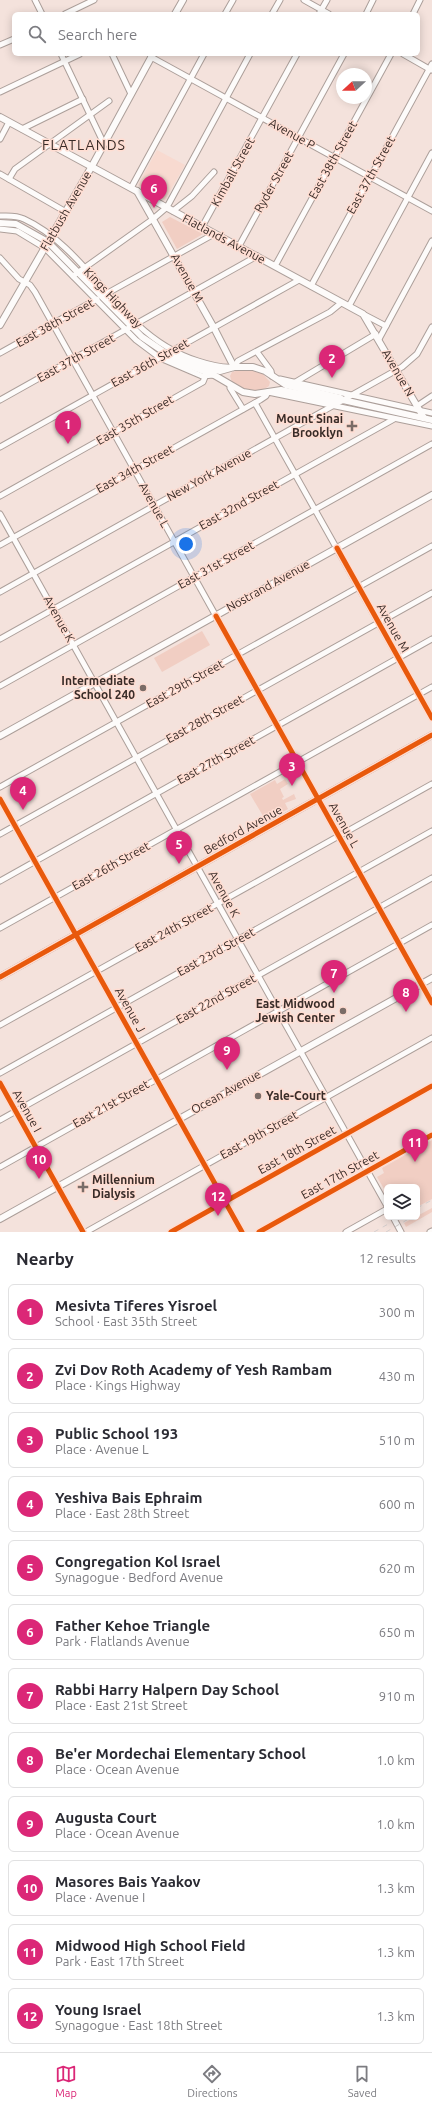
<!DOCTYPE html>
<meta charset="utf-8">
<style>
:root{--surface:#fff;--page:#f2f2f3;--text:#2b2b33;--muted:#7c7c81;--line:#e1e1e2;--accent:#db2777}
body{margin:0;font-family:Ubuntu,sans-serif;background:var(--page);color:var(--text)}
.controls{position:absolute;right:12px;bottom:12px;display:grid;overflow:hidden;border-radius:6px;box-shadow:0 2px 10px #0003}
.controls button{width:36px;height:36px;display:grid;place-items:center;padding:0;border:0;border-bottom:1px solid var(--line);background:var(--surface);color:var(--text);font:20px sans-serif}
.compass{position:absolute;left:336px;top:68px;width:36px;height:36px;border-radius:50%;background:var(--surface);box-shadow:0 2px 10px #0003;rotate:249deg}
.you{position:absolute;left:186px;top:544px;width:14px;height:14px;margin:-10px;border:3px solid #fff;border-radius:50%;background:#1a73e8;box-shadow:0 0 0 6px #1a73e833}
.badge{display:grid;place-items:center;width:26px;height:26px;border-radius:50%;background:var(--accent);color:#fff;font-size:13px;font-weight:700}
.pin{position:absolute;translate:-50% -33px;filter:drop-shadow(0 1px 2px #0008)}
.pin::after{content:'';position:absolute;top:21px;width:14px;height:12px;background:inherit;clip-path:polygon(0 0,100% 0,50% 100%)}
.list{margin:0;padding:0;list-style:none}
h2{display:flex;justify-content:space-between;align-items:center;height:52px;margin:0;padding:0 16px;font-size:17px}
h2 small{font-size:13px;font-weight:400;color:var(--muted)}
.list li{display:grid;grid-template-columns:26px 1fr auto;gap:12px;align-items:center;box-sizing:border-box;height:56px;margin:0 8px 8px;padding:0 8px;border:1px solid var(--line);border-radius:6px}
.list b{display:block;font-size:15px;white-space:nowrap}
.list p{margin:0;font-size:13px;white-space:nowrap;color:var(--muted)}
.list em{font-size:13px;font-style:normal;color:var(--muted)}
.icon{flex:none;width:22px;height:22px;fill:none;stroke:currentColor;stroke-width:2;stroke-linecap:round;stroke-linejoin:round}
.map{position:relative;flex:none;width:432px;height:1232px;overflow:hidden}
.search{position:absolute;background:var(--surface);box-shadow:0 2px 10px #0003;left:12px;right:12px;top:12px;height:44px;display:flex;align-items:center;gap:10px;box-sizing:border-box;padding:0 14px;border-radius:6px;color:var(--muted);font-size:15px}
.sheet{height:820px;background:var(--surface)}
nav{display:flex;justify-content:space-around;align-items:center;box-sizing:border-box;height:56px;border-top:1px solid var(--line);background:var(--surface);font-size:11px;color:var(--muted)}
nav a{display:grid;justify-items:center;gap:2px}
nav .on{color:var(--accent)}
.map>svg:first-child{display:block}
</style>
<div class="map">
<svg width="432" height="1232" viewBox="0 0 432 1232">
<rect width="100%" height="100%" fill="#f4e2dc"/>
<path fill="#f8dad0" d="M157,150L185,165L165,200L138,185Z"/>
<g fill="#f1cec3">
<path d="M170,217L203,234L177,249L162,222Z"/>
<path d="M247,368L262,373L270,382L269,386C258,395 233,392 230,376L232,372Z"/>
<path d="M202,631L210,645L162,672L154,658Z"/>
<path d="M285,779L288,784L280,789L284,797L282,798L283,800L294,794L296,799L285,803L288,809L266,821L250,794L275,780L277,784Z"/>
<path d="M432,1140V1199L417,1207V1187H387V1194L377,1177L384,1173L382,1168Z"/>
<path d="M432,1208V1212L406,1227L404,1223Z"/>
</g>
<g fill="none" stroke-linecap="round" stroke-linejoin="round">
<defs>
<g id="minor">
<path d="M35,0L42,14"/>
<path d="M304,0L329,14"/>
<path d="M65,14L94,0"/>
<path d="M225,14L233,0"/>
<path d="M272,14L280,0"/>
<path d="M319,14L327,0"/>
<path d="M366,14L373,0"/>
<path d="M413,14L420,0"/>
<path d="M0,45L14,39"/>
<path d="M61,54L104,144"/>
<path d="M112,54L131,94"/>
<path d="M403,54L431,70"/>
<path d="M151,57L432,211"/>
<path d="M0,92L80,54"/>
<path d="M22,129L83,99"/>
<path d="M0,139L9,122"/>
<path d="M0,174L66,212"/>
<path d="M9,179L15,169L109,101"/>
<path d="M131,188L204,54"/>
<path d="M173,211L192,196L214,172"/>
<path d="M0,216C8,216 16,215 24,219C70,240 100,290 137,324C154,340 176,354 198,361C210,365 222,368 234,367L238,361L330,312L341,303"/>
<path d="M202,227L297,54"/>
<path d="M0,229L17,231L45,248L136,340L160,358L202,376L214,375"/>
<path d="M239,246L344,54"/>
<path d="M0,258L19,279L30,285L35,292L432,1003"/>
<path d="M275,266L391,54"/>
<path d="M73,276L153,219L167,207L250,54"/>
<path d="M311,286L432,64"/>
<path d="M106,294L214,234"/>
<path d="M349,306L432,153"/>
<path d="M363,314L386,326"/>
<path d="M379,339L432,241"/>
<path d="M257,352L271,371L272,376"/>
<path d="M0,353L97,299"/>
<path d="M280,379L432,413"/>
<path d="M294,383L376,334"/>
<path d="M230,385V388L243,409"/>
<path d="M0,400L257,256"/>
<path d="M255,403L432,718"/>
<path d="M417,406L432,396"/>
<path d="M0,447L299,280"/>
<path d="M0,496L203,382L205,377"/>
<path d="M0,514L387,1206"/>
<path d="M0,545L260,400L266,396L268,392L432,426"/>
<path d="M0,592L402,367L417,354L432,327"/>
<path d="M0,639L394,419"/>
<path d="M0,686L432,444"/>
<path d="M0,787L432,546"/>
<path d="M0,799L242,1232"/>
<path d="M0,834L432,593"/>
<path d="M0,881L432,639"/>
<path d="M0,928L432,687"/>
<path d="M0,1025L432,784"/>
<path d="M0,1073L432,831"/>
<path d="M0,1083L83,1232"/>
<path d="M0,1120L432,878"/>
<path d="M0,1167L432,925"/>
<path d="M393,1217L401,1232"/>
<path d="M86,1232L432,1038"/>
<path d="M171,1232L432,1086"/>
<path d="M259,1232L432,1135"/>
<path d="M346,1232L387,1209"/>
<path d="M430,1232L432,1231"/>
</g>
<g id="major">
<path d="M175,14L183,0"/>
<path d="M0,117L363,314L424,418"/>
<path d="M137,191L214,328L234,367"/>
<path d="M0,223L16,224L48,242L142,337L167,354L203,367L220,371L234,367H253L265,371L286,385L340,398L343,400"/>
<path d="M0,325L92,166L153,54"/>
<path d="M167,354L172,359L214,375L243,392L255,394L281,390L334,401L343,400L432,420"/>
<path d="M0,736L432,495"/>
<path d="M0,977L432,735"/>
<path d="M0,1219L432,978"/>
</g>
</defs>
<use href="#minor" stroke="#ac9f9a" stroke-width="7"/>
<use href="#major" stroke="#ac9f9a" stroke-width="8"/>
<use href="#minor" stroke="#fdfbfa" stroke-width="5"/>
<use href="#major" stroke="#fdfbfa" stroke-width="6"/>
<g stroke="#d5cfce" stroke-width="1" stroke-dasharray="5 5" stroke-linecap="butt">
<path d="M417,1208L432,1200"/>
<path d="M374,1232L390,1223"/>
<path d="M386,1232L412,1217"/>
</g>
<defs>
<g id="cycleway">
<path d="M337,548L432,718"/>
<path d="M216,616L432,1003"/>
<path d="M0,799L242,1232"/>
<path d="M0,977L432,735"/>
<path d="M0,1083L83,1232"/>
<path d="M171,1232L432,1086"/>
<path d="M259,1232L432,1135"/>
</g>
</defs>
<use href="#cycleway" stroke="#ffddd2" stroke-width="8"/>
<use href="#cycleway" stroke="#e8590c" stroke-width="5"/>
</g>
<g fill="#7a6c67" stroke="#ffddd2" stroke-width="1.5">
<path d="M350 420h4v4h4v4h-4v4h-4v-4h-4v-4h4z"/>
<circle cx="143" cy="688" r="4"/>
<circle cx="343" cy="1011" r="4"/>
<circle cx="258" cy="1096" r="4"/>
<path d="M81 1181h4v4h4v4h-4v4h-4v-4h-4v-4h4z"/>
</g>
<g text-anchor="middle" stroke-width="3" stroke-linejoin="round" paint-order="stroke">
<g font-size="12" fill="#392c28" stroke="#ffddd2">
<text transform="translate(292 134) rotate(29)" y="4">Avenue P</text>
<text transform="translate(333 160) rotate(-61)" y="4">East 38th Street</text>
<text transform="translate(233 172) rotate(-61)" y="4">Kimball Street</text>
<text transform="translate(371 175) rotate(-61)" y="4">East 37th Street</text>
<text transform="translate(274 182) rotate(-61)" y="4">Ryder Street</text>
<text transform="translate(66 211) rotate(-60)" y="4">Flatbush Avenue</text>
<text transform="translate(224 239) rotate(28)" y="4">Flatlands Avenue</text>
<text transform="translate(187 278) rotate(61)" y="4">Avenue M</text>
<text transform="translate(113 298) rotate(46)" y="4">Kings Highway</text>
<text transform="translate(55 323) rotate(-29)" y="4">East 38th Street</text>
<text transform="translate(76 358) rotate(-29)" y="4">East 37th Street</text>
<text transform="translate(150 363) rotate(-29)" y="4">East 36th Street</text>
<text transform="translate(398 373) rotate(60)" y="4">Avenue N</text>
<text transform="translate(135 420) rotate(-30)" y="4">East 35th Street</text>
<text transform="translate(135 469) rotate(-29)" y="4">East 34th Street</text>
<text transform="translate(209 475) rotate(-29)" y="4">New York Avenue</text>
<text transform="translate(154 505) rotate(61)" y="4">Avenue L</text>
<text transform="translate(239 505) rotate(-29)" y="4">East 32nd Street</text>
<text transform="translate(216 565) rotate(-29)" y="4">East 31st Street</text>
<text transform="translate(268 586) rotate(-29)" y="4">Nostrand Avenue</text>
<text transform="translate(59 619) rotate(61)" y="4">Avenue K</text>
<text transform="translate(393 628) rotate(61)" y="4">Avenue M</text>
<text transform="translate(185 684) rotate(-29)" y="4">East 29th Street</text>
<text transform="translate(205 719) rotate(-29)" y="4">East 28th Street</text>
<text transform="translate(216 760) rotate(-29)" y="4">East 27th Street</text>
<text transform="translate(344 825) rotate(61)" y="4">Avenue L</text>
<text transform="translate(243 830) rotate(-29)" y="4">Bedford Avenue</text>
<text transform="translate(111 866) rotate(-29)" y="4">East 26th Street</text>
<text transform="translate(224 894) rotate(61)" y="4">Avenue K</text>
<text transform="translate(174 928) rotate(-29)" y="4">East 24th Street</text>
<text transform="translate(216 952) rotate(-29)" y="4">East 23rd Street</text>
<text transform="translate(216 999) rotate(-29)" y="4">East 22nd Street</text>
<text transform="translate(130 1010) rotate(61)" y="4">Avenue J</text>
<text transform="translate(226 1092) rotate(-29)" y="4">Ocean Avenue</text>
<text transform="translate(111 1104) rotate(-29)" y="4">East 21st Street</text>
<text transform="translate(27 1111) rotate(61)" y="4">Avenue I</text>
<text transform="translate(259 1135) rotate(-29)" y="4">East 19th Street</text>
<text transform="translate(297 1150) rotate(-29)" y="4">East 18th Street</text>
<text transform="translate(340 1175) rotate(-29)" y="4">East 17th Street</text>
</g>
<g font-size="12" font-weight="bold" fill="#392c28" stroke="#ffddd2" text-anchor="end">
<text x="343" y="423">Mount Sinai<tspan x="343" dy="14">Brooklyn</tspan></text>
<text x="135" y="685">Intermediate<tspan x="135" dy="14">School 240</tspan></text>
<text x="335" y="1008">East Midwood<tspan x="335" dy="14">Jewish Center</tspan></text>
<text x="266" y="1100" text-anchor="start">Yale-Court</text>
<text x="92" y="1184" text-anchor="start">Millennium<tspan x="92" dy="14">Dialysis</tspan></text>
</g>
<g font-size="14" letter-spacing="1" fill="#392c28" stroke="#ffddd2">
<text x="84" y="150">FLATLANDS</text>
</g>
</g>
</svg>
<div class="controls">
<button><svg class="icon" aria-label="layers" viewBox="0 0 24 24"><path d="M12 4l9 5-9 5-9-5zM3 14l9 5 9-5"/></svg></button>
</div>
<svg class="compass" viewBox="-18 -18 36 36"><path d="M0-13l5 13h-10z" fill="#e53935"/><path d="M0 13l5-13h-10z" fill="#7c7c81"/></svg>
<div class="you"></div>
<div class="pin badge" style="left:68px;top:444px">1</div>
<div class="pin badge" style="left:332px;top:378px">2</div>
<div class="pin badge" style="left:292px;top:786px">3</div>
<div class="pin badge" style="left:23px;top:810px">4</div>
<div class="pin badge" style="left:179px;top:864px">5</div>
<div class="pin badge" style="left:154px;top:208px">6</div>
<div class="pin badge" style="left:334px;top:993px">7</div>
<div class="pin badge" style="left:406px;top:1012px">8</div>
<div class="pin badge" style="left:227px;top:1070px">9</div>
<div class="pin badge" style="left:39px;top:1179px">10</div>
<div class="pin badge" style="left:415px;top:1162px">11</div>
<div class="pin badge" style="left:218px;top:1216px">12</div>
<div class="search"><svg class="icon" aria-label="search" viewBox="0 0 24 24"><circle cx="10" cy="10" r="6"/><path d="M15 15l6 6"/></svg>Search here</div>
</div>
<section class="sheet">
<h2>Nearby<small>12 results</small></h2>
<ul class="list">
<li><span class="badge">1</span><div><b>Mesivta Tiferes Yisroel</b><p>School · East 35th Street</p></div><em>300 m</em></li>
<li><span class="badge">2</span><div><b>Zvi Dov Roth Academy of Yesh Rambam</b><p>Place · Kings Highway</p></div><em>430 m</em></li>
<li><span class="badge">3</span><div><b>Public School 193</b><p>Place · Avenue L</p></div><em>510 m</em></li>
<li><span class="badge">4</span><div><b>Yeshiva Bais Ephraim</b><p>Place · East 28th Street</p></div><em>600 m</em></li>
<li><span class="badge">5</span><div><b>Congregation Kol Israel</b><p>Synagogue · Bedford Avenue</p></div><em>620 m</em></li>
<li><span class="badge">6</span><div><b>Father Kehoe Triangle</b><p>Park · Flatlands Avenue</p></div><em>650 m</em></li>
<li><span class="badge">7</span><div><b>Rabbi Harry Halpern Day School</b><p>Place · East 21st Street</p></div><em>910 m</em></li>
<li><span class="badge">8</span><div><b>Be'er Mordechai Elementary School</b><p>Place · Ocean Avenue</p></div><em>1.0 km</em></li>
<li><span class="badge">9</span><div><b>Augusta Court</b><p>Place · Ocean Avenue</p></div><em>1.0 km</em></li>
<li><span class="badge">10</span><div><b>Masores Bais Yaakov</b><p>Place · Avenue I</p></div><em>1.3 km</em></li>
<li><span class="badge">11</span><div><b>Midwood High School Field</b><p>Park · East 17th Street</p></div><em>1.3 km</em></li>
<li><span class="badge">12</span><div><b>Young Israel</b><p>Synagogue · East 18th Street</p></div><em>1.3 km</em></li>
</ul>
</section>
<nav>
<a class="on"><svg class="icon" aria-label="map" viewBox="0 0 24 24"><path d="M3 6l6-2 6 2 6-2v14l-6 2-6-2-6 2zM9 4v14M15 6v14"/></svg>Map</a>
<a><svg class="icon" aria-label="directions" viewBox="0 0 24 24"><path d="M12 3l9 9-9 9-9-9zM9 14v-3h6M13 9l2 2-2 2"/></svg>Directions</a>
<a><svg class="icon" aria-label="saved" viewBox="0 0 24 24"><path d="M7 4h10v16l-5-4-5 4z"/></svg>Saved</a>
</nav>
